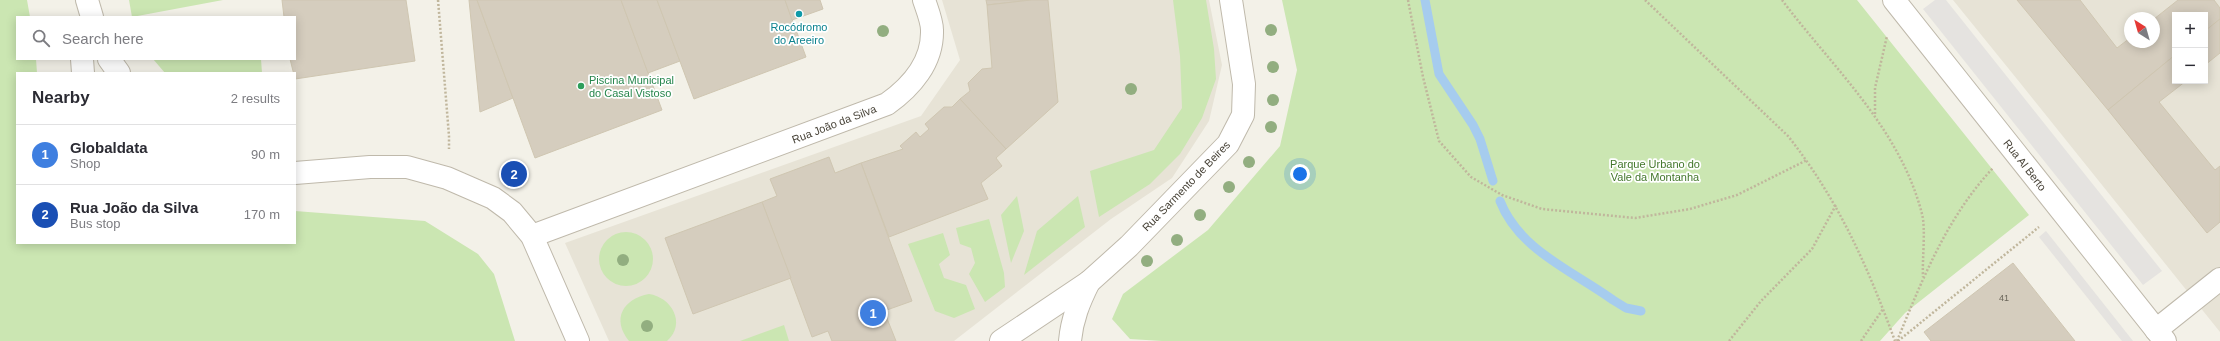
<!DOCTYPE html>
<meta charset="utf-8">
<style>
:root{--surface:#fff;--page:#f7f7f7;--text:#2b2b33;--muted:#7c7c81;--line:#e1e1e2;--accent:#2563eb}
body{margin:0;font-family:Arial,sans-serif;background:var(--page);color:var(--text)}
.controls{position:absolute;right:12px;top:12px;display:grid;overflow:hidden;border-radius:0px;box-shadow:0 2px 10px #0003}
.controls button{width:36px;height:36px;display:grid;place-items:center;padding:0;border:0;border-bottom:1px solid var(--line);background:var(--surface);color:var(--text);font:20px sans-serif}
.compass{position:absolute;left:2124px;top:12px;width:36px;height:36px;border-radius:50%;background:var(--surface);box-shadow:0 2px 10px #0003;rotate:323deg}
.you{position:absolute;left:1300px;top:174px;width:14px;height:14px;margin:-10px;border:3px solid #fff;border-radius:50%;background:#1a73e8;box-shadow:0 0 0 6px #1a73e833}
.badge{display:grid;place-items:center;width:26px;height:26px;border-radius:50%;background:var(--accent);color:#fff;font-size:13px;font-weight:700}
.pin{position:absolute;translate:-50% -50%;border:2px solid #fff;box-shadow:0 1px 4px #0006}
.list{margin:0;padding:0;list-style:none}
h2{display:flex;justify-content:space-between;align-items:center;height:52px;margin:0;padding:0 16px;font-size:17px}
h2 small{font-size:13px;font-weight:400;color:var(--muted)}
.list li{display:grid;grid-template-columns:26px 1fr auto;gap:12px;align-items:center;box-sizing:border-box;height:60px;padding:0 16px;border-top:1px solid var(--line)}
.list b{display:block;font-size:15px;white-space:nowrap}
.list p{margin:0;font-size:13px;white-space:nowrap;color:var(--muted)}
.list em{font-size:13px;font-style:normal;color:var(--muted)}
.icon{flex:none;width:22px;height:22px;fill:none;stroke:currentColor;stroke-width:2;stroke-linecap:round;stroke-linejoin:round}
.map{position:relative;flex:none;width:2220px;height:341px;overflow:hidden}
.search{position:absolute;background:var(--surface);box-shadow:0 2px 10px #0003;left:16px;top:16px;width:280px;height:44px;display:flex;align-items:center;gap:10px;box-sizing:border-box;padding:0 14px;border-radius:0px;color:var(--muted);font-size:15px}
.panel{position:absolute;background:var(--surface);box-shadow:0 2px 10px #0003;left:16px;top:72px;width:280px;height:172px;border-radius:0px}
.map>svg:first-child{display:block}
</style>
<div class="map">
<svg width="2220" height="341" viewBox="0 0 2220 341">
<rect width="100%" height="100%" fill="#f3f1e8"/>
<g fill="#e7e3d6" fill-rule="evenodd">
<path d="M942,0H1209L1222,65L1209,121L1172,178L1111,219L954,341H609L565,243L921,116L960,60Z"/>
<path d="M1953,0H2220V332L2021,84ZM2175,15H2205V81H2175ZM2130,18H2154V42H2130Z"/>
</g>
<g fill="#cbe6b2">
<path d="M0,0H27L30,17H17V59H36L37,73H17V243H295V211L425,221L478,254L494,274L515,341H0Z"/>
<path d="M129,0H223L132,17Z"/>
<path d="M1173,0H1206L1214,49L1216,79L1202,118L1180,154L1150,184L1099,217L1090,171L1154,150L1182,108L1180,56Z"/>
<path d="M1282,0H1857L2029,215L1905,313L1880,341H1162L1130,339L1112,319L1123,294L1208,230L1280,146L1297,70Z"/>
<path d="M153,59H261L262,73H165Z"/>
<path d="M1017,196L1024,231L1011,263L1001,215Z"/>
<path d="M1078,196L1085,227L1024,275L1037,231Z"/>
<path d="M989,219L1004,273L1005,287L985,302L969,274L975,263L971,248L960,244L956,228Z"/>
<circle cx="626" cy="259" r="27"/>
<path d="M943,233L950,255L939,264L944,278L966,285L975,309L954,318L935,311L908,244Z"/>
<path d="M649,294C671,297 687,323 667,341H629C611,319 623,299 649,294Z"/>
<path d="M784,325L789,341H740Z"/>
</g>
<g fill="#e5e3e0">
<path d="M1935,0H1946L2162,271L2143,285L1923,9Z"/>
<path d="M2046,231L2133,341H2122L2039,237Z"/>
</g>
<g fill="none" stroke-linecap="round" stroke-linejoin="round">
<g stroke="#a6ccee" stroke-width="9">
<path d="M1425,0L1439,74L1473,125L1480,139L1493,181"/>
<path d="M1500,201C1519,250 1573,271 1613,300L1626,308L1641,311"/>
</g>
</g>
<g fill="#d5cdbe" stroke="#cfc6b1">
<path d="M282,0H406L415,61L295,79L290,59H295V17H284Z"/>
<path d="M469,0H477L513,98L480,112Z"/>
<path d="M477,0H621L662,110L535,158Z"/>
<path d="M621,0H657L680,61L648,73Z"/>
<path d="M657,0H785L806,57L694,99Z"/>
<path d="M785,0H820L823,9L792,20Z"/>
<path d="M986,0H1031L987,5Z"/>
<path d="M1031,0H1048L1058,102L1006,149L960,99L970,91L968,83L982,69L992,68L987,5Z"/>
<path d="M2017,0H2080L2117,48L2130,38V42H2154V19L2178,0H2214L2220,8V19L2205,31V15H2175V55L2108,110Z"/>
<path d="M2220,19V53L2205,65V31Z"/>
<path d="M2175,55V81H2186L2159,102L2215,170L2220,166V222L2207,233L2108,110Z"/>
<path d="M960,99L1006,149L996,158L1002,166L981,183L988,199L889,237L861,163L903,149L900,146L916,132L920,137L929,129L925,124L944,107H952Z"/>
<path d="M829,157L835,173L861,163L912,301L884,311L896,341H832L828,331L812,337L762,202L777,196L770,179Z"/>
<path d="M762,202L791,278L693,314L665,238Z"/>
<path d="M2013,263L2075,341H1931L1924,332Z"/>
</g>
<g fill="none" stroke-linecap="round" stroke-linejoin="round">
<defs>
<g id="minor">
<path d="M87,0L92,17"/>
<path d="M1894,0L2165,341"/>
<path d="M82,59L83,73"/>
<path d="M109,59L119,73"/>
<path d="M295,173L370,167H407L447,178L493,198L512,212L532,236L578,341"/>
<path d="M532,236L887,104C911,87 933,62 932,30C932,21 927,9 924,0"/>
<path d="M2156,330L2220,279"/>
<path d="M1001,341L1089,282L1129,246L1228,144L1243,115L1244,84L1231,0"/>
<path d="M1070,341C1072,319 1079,302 1089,282"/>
</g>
</defs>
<use href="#minor" stroke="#bfb9ab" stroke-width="24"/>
<g stroke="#c0b69c" stroke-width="2.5" stroke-dasharray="2 2" stroke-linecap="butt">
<path d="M438,0L449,136V149"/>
<path d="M1408,0L1423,77L1439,141L1471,177L1502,195L1542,209L1635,218L1690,209L1737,195L1807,160"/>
<path d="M1645,0L1788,136C1839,201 1867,265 1895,341"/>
<path d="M1782,0C1833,68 1900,128 1922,214C1926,229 1922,260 1923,277"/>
<path d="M1875,114V88L1887,36"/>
<path d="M1729,341L1761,301L1812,249L1836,205"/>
<path d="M1861,341L1883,309"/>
<path d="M1897,341C1922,280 1947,217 1993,168"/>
<path d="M1898,341L2039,227"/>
</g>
<use href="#minor" stroke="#fff" stroke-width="22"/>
</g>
<g fill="#92ae80">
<circle cx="1271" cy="30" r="6"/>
<circle cx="883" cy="31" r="6"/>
<circle cx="1273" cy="67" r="6"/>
<circle cx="1131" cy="89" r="6"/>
<circle cx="1273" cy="100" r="6"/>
<circle cx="1271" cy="127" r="6"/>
<circle cx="1249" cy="162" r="6"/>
<circle cx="1229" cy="187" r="6"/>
<circle cx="1200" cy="215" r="6"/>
<circle cx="1177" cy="240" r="6"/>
<circle cx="623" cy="260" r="6"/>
<circle cx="1147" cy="261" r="6"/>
<circle cx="647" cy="326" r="6"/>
</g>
<circle fill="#0f9aa8" stroke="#fff" stroke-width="1.5" cx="799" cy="14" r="4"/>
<circle fill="#2e9e5b" stroke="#fff" stroke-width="1.5" cx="581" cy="86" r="4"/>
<g text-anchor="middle" stroke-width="3.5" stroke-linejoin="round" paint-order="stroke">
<g font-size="9" fill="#6a6559">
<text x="2004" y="301">41</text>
</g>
<g font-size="11" fill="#0d838f" stroke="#fff">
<text x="799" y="31">Rocódromo<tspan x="799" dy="13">do Areeiro</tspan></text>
</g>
<g font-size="11" fill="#27864d" stroke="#fff" text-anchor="start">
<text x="589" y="84">Piscina Municipal<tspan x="589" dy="13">do Casal Vistoso</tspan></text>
</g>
<g font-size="11" fill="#474237" stroke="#fff">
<text transform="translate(834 124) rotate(-21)" y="4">Rua João da Silva</text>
<text transform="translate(2025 165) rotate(52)" y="4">Rua Al Berto</text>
<text transform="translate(1186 186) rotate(-46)" y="4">Rua Sarmento de Beires</text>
</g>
<g font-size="11" fill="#43772b" stroke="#fff">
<text x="1655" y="168">Parque Urbano do<tspan x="1655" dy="13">Vale da Montanha</tspan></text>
</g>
</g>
</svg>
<div class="controls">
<button>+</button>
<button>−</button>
</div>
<svg class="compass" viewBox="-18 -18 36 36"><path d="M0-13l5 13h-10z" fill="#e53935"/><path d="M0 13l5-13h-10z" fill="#7c7c81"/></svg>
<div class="you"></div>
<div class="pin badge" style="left:873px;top:313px;background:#3f7fe0">1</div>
<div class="pin badge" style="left:514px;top:174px;background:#1a4fb4">2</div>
<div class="search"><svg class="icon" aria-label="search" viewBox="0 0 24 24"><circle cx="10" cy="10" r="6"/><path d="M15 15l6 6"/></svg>Search here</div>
<section class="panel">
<h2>Nearby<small>2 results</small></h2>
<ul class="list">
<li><span class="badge" style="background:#3f7fe0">1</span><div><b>Globaldata</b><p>Shop</p></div><em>90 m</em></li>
<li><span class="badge" style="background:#1a4fb4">2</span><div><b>Rua João da Silva</b><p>Bus stop</p></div><em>170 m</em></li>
</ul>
</section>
</div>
